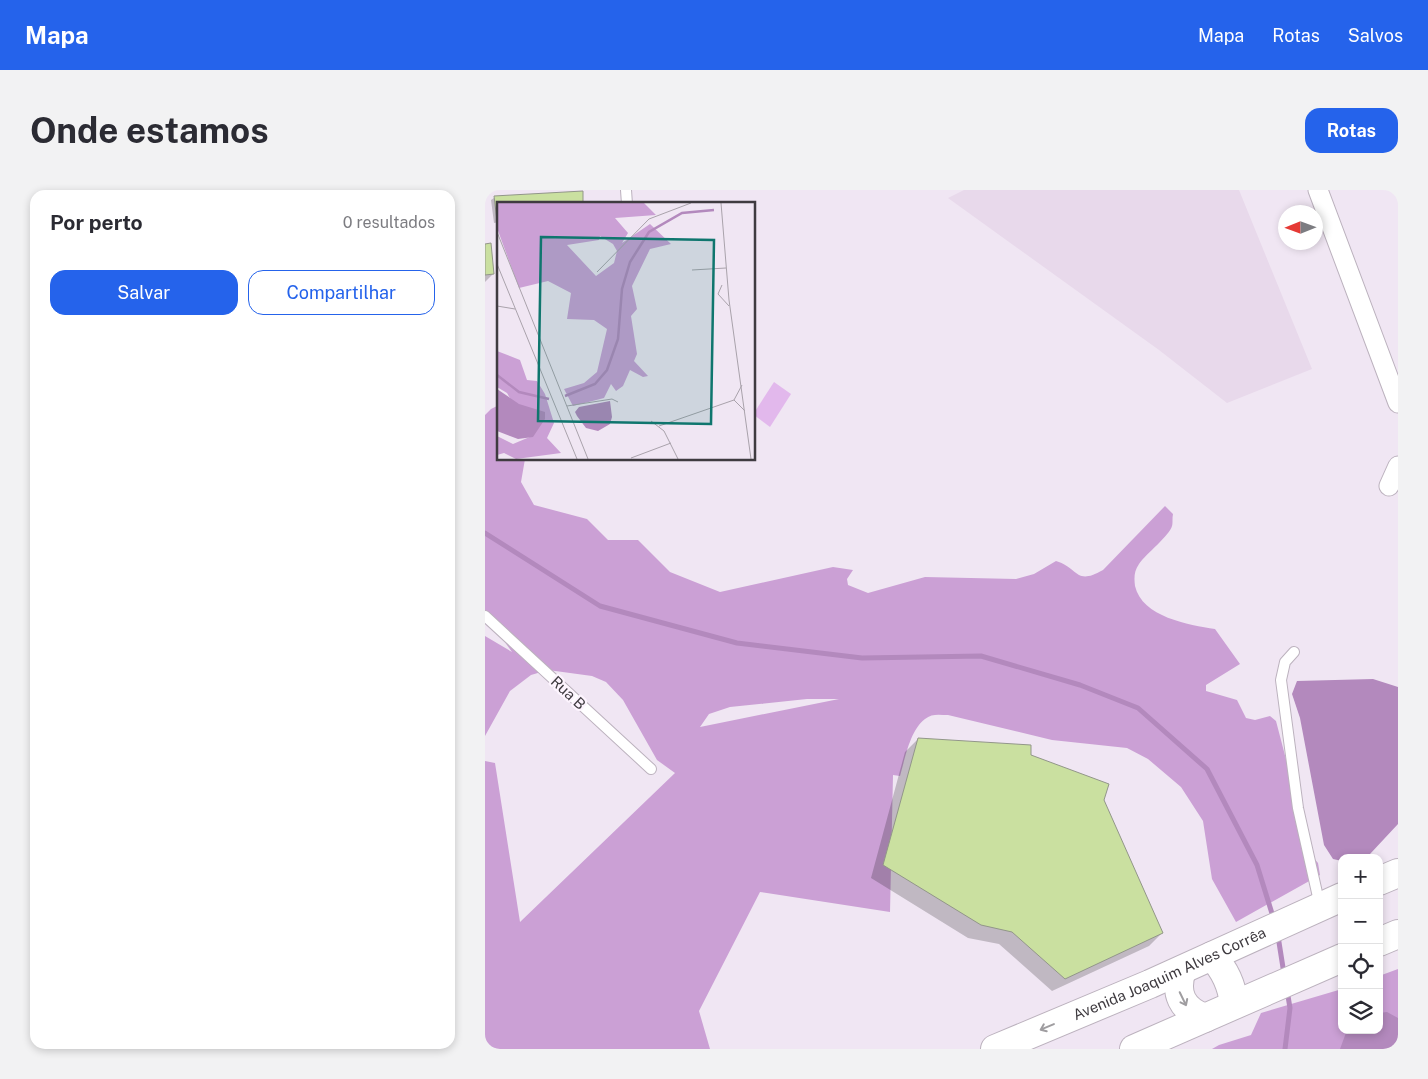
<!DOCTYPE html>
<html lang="pt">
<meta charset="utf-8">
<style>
:root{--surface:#fff;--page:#f2f2f3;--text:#2b2b33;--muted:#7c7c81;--line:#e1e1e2;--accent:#2563eb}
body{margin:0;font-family:"Public Sans",sans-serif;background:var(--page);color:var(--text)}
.controls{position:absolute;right:15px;bottom:15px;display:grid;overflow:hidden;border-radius:10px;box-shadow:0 2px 8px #0003}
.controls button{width:45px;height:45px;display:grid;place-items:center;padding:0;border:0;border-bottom:1px solid var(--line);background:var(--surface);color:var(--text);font:25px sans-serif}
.compass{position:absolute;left:793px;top:15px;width:45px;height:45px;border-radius:50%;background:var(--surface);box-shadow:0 2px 8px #0003;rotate:269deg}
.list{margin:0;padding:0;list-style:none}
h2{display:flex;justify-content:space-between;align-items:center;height:65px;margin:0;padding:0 20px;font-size:21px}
h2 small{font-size:16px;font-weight:400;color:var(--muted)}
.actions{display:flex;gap:10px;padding:15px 20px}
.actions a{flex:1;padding:11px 0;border:1px solid var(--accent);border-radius:15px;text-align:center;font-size:18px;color:var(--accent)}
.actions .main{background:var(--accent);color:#fff}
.icon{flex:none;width:28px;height:28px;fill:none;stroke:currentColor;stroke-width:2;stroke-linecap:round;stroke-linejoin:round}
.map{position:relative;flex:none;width:913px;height:859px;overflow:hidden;border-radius:15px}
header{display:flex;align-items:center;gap:30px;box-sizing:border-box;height:70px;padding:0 25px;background:var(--accent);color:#fff}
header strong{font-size:24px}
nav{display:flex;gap:28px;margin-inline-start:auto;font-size:18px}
.intro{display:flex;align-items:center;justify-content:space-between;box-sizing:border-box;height:120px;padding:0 30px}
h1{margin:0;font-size:35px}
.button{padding:12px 22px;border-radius:15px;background:var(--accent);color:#fff;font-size:18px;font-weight:700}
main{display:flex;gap:30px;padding:0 30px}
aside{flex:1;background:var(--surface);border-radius:15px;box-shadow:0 2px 8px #0003}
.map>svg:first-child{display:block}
</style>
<header>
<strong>Mapa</strong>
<nav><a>Mapa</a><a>Rotas</a><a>Salvos</a></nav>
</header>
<div class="intro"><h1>Onde estamos</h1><a class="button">Rotas</a></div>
<main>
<aside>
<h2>Por perto<small>0 resultados</small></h2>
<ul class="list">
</ul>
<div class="actions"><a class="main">Salvar</a><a>Compartilhar</a></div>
</aside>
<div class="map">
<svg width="913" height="859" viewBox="0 0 913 859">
<rect width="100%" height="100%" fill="#f0e6f3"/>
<path fill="#e8d9eb" d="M479,0H754L827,179L742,213L674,160L463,8Z"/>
<path fill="#e2b8ec" d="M289,192L306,204L285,237L269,225V223Z"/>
<g fill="#cba0d5" fill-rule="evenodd">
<path d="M14,215V269H40L36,292L49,315L102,329L123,350H153L185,382L235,402L348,377L368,380L362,389L363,395L383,403L440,387L531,389L549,384L571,371C594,378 590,396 618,380L680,316L688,324C687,328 688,333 687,336C685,345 661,364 654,374C649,381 649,388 650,396C657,427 704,435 730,439L755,474L721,495V501L752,510L761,528L770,530L785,526L791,531L826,665L833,673L835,685L751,732L727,689L718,631L696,597L663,569L642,558L567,550L463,525C455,525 447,523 440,529C425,540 420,569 415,586L408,585L405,722L275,702L214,821L225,859H0V571L10,573L35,732L190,583L172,570L138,510L121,492L107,486L63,480L46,485L25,501L0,546V446L27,462L12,441L0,429V225L6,219ZM322,509H354L215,537L224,524L245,517Z"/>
<path d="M913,779V845L873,859H727L734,855L766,845L776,823L857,799V840H894V786Z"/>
</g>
<g fill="#b389bd">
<path d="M888,489L913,497V634L885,664L877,668H857V671L848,669L839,655L815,528L807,504L812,491Z"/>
<path d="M902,822L913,828V859H855L862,840H894V823Z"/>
</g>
<g fill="#0003">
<path d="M97,3L14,14V32L9,33L6,10L9,8Z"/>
<path d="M0,55L8,84L0,92Z"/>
<path d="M433,549L545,565L618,610L677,743L664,756L567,801L514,754L483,748L386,688L420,562Z"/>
</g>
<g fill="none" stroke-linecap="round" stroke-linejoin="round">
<g stroke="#b389bd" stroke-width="5">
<path d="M0,343L115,416L252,453L377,468L496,466L595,495L653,518L722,579L772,675L789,730"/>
<path d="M793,746L799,784"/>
<path d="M800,859L805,818L802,800"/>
</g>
</g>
<g fill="#cae0a0" stroke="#929689">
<path d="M98,1V14H14V30L12,31L9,6Z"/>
<path d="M6,53L9,84L0,85V54Z"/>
<path d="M433,548L546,555V565L624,594L619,610L678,743L580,789L527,742L496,735L398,675Z"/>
</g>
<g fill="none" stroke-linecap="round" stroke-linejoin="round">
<defs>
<g id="lane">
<path d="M141,0L142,14"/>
<path d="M0,426L166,579"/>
<path d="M809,462L800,472L796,490L813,618L835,716"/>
</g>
<g id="street">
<path d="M833,0L913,213"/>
<path d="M904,296L913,276"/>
</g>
<g id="secondary">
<path d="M894,691L913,683"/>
<path d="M894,752L913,744"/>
<path d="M727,766C740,780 747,795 749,814"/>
<path d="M697,780C689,803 697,820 720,828"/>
<path id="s1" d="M510,859L665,794L857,707"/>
<path d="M649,859L857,768"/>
</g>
</defs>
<use href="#lane" stroke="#bcb2be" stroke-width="12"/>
<use href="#street" stroke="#bcb2be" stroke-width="21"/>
<use href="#secondary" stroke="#bcb2be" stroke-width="30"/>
<use href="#lane" stroke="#fff" stroke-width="10"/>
<use href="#street" stroke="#fff" stroke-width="19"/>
<use href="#secondary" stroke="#fff" stroke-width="28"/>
</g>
<defs><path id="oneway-shaft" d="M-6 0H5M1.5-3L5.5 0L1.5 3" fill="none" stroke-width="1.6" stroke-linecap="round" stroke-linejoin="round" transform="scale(1.25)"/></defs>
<g stroke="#9f9da0">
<use href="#oneway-shaft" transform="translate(698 809) rotate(64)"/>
<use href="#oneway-shaft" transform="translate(562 837) rotate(157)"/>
</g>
<g text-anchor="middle" stroke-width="4.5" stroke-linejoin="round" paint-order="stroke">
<g font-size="15" fill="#3f3b40" stroke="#fdf4fe">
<text transform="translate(83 503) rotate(43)" y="5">Rua B</text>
<text dy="5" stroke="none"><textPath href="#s1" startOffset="190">Avenida Joaquim Alves Corrêa</textPath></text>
</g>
</g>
<g transform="translate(12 12)">
<rect width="258" height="258" fill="#f0e6f3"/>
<path d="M0,1H147L159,13L118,16L131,31L125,41L153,22L174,42L153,47L135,84L140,107L134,114L140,152L137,159L151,174L146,175L133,168L126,184L119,189L114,182L107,196L76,204L67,187L87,181L100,170L110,127L97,118L70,117L74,91L51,79L22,86L0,26ZM103,34L116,42L120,49L117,61L99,74L70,43L102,38ZM0,149L23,158L30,178L40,179L48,192L57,221L50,236L64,251L19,257L7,251L0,253V234L16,242L35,234L10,191L0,185Z" fill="#cba0d5" fill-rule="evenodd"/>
<path d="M0,187L22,202L48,210V217L36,235L21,237L0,229ZM113,199L115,215L113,222L101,229L89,226L80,214L78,210L82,205Z" fill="#b389bd"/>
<path fill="none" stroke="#b389bd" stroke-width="2.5" d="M0,173L22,190L52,197M68,194L98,182L110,168L121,137L125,87L133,60L152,30L185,11L217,8"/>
<path fill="none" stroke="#a9a2ab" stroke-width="1" d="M224,1L232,98L254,257M0,30L91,257M0,62L80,257M195,68L229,66M100,70L152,17L194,1M225,83L221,92L232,104M0,104L18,107M245,183L237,198L248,209M70,204L115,197L121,200M154,219L167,229L181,257M162,224L237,198M134,256L174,241"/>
<path fill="#0f766e" fill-opacity="0.15" stroke="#0f766e" stroke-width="2.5" d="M44,35L217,38L214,222L41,219Z"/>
<rect width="258" height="258" fill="none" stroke="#3f3b40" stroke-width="2.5"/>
</g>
</svg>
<div class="controls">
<button>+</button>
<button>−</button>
<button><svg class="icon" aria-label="locate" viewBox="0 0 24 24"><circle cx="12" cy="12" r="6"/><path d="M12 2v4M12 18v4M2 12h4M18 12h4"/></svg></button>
<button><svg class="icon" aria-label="layers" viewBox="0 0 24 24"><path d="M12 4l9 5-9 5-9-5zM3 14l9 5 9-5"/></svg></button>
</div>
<svg class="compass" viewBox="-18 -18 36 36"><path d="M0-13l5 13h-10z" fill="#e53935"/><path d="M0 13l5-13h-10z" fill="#7c7c81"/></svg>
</div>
</main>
